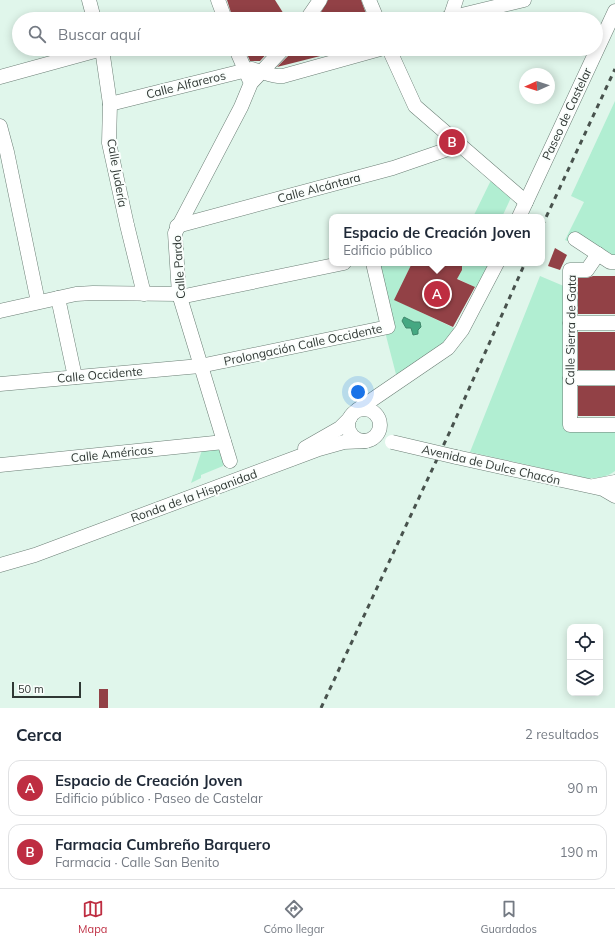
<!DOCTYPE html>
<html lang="es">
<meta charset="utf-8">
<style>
:root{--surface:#fff;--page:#f6f6f7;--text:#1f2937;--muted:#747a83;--line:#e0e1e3;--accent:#be2d41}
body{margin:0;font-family:Mulish,sans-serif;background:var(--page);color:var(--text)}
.controls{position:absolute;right:12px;bottom:12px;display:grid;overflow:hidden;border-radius:8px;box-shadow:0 2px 10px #0003}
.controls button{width:36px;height:36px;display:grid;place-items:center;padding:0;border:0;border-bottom:1px solid var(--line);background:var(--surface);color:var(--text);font:20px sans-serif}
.compass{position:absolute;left:519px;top:68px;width:36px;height:36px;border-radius:50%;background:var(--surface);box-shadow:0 2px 10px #0003;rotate:267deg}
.scale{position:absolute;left:12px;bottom:10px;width:69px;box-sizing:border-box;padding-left:4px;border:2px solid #303834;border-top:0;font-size:11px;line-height:14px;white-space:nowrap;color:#303834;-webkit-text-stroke:3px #fafefc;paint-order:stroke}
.you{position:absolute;left:358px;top:392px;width:14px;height:14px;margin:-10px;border:3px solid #fff;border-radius:50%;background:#1a73e8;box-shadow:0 0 0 6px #1a73e833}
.badge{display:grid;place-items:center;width:26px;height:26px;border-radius:50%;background:var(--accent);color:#fff;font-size:13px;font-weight:700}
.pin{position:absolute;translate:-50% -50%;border:2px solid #fff;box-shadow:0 1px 4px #0006}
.popup{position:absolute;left:329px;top:214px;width:216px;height:52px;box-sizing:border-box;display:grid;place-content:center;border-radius:8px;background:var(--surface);filter:drop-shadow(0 1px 3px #0005);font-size:13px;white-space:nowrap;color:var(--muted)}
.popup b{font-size:15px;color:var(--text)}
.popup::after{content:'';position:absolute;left:50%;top:100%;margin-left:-8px;border:8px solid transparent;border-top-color:var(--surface)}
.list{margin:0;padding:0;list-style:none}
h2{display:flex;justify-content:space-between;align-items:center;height:52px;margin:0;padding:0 16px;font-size:17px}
h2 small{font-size:13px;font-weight:400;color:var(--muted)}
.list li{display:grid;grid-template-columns:26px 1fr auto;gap:12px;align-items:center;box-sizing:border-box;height:56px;margin:0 8px 8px;padding:0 8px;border:1px solid var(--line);border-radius:12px}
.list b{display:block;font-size:15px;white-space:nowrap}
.list p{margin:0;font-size:13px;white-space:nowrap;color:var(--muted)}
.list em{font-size:13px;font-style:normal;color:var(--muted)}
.icon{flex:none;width:22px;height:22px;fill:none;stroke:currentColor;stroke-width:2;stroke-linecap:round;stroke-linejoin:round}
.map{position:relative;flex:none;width:615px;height:708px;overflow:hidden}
.search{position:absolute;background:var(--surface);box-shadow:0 2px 10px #0003;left:12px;right:12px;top:12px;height:44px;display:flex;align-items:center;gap:10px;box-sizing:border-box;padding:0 14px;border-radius:22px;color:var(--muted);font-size:15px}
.sheet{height:180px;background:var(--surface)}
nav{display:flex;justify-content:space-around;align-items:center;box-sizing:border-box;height:56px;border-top:1px solid var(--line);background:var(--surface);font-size:11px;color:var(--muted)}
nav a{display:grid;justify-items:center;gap:2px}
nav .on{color:var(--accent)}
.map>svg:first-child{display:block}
</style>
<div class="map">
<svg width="615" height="708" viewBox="0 0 615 708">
<rect width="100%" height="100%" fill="#e0f6eb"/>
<g fill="#b1eed2">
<path d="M615,101V262L565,240L584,202L571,196Z"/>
<path d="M494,174L514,191L502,217H473Z"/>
<path d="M373,263H412L395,300L456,329L448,348L398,382L384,328Z"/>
<path d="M461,263H497L483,291L454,277C460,274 463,271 461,263Z"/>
<path d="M540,276L566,287L570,424L615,425V471C606,478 597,478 586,478L470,452Z"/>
<path d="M224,442L230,461L223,464V466L201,475V478L191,483L204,444Z"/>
</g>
<path fill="#45a882" stroke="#3f866b" d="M404,317L414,322H420L421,327L418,330V334L413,335L411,328H406L402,321Z"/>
<g fill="#924146">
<path d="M227,0H275L287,19H233Z"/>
<path d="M328,0H361L368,19H317Z"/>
<path d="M245,49H271L260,61H250Z"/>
<path d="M291,49H348L277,67L289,55Z"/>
<path d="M555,248L567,255L560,270L548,266Z"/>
<path d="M412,263H426L436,268L439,263H462V270L457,279L475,287L453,327L394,300Z"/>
<path d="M593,276H615V314H578V278H587Z"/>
<rect x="578" y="332" width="37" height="38"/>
<rect x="578" y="386" width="37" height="30"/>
<rect x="99" y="689" width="9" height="19"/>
</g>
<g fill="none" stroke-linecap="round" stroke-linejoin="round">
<defs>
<g id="minor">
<path d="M89,0L94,19"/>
<path d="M218,0L225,19"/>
<path d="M369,0L377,19"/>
<path d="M450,18L456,0"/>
<path d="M307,19L320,0"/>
<path d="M445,19L524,0"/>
<path d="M102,49L110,104L109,143L127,225L144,294"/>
<path d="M236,49L249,79"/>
<path d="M389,49L415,106L526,202"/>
<path d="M0,77L102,49"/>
<path d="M110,104L251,69C263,71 272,77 283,76L380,49"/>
<path d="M0,126L7,152L38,302"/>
<path d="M519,217L615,11"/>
<path d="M177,226L393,168L460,145"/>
<path d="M575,239L610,262H615"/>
<path d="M598,254L587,270H570V425H615"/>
<path d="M180,297L344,263"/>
<path d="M58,298L75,377"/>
<path d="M0,311L76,294L93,293L179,294"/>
<path d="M570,323H615"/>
<path d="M570,378H615"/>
<path d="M0,384L200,366L388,327L373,263"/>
<circle cx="364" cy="425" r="16"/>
<path d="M357,410L448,348L462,330L497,263"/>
<path d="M305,448L340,428L350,418"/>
<path d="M456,457L603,489L615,496"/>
<path d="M230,461L179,294L175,233L241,107L251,83L283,49"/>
<path d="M0,465L224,442"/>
<path d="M594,486L615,482"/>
<path d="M0,565L35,555L319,449L344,442L366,441"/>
</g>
</defs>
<use href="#minor" stroke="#6c7f76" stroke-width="15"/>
<use href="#minor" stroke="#fff" stroke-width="14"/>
<g stroke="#48524d" stroke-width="3" stroke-dasharray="5 5" stroke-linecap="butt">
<path d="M542,226L615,69"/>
<path d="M321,708L452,427L525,263"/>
</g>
<defs>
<path id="minor-bridge" d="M392,442L456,457"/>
</defs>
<use href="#minor-bridge" stroke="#6c7f76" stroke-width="15" stroke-linecap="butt"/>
<use href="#minor-bridge" stroke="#fff" stroke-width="14"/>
</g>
<g text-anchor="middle" stroke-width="4" stroke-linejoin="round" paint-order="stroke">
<g font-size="12" fill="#303834" stroke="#fafefc">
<text transform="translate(186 85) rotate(-14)" y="4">Calle Alfareros</text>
<text transform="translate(567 114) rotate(-65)" y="4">Paseo de Castelar</text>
<text transform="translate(117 173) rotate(80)" y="4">Calle Judería</text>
<text transform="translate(319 188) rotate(-15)" y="4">Calle Alcántara</text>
<text transform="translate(179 267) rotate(-94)" y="4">Calle Pardo</text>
<text transform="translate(571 330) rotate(-89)" y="4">Calle Sierra de Gata</text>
<text transform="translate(303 345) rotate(-12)" y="4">Prolongación Calle Occidente</text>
<text transform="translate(100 375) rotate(-5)" y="4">Calle Occidente</text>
<text transform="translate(112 454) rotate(-6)" y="4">Calle Américas</text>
<text transform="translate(491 465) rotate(13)" y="4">Avenida de Dulce Chacón</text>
<text transform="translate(194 496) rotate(-20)" y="4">Ronda de la Hispanidad</text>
</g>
</g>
</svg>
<div class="controls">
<button><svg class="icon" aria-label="locate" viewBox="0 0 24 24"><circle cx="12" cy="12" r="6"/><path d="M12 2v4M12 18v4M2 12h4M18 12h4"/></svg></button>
<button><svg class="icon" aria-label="layers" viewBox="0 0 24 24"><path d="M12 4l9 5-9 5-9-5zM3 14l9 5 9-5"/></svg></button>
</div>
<svg class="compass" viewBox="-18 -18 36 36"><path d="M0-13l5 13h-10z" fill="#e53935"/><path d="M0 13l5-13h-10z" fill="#747a83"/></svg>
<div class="scale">50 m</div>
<div class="you"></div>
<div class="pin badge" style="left:437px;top:294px">A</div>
<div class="popup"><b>Espacio de Creación Joven</b>Edificio público</div>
<div class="pin badge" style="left:452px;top:142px">B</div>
<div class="search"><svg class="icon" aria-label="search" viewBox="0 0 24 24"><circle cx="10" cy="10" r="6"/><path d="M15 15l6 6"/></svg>Buscar aquí</div>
</div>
<section class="sheet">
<h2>Cerca<small>2 resultados</small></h2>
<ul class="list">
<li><span class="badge">A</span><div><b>Espacio de Creación Joven</b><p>Edificio público · Paseo de Castelar</p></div><em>90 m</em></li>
<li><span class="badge">B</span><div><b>Farmacia Cumbreño Barquero</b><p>Farmacia · Calle San Benito</p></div><em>190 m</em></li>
</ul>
</section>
<nav>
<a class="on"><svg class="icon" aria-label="map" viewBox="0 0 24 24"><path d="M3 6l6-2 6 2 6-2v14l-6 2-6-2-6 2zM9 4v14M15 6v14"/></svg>Mapa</a>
<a><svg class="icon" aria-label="directions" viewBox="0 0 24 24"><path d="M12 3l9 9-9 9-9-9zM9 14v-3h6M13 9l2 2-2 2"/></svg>Cómo llegar</a>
<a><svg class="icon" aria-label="saved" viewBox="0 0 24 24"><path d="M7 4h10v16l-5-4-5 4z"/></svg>Guardados</a>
</nav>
